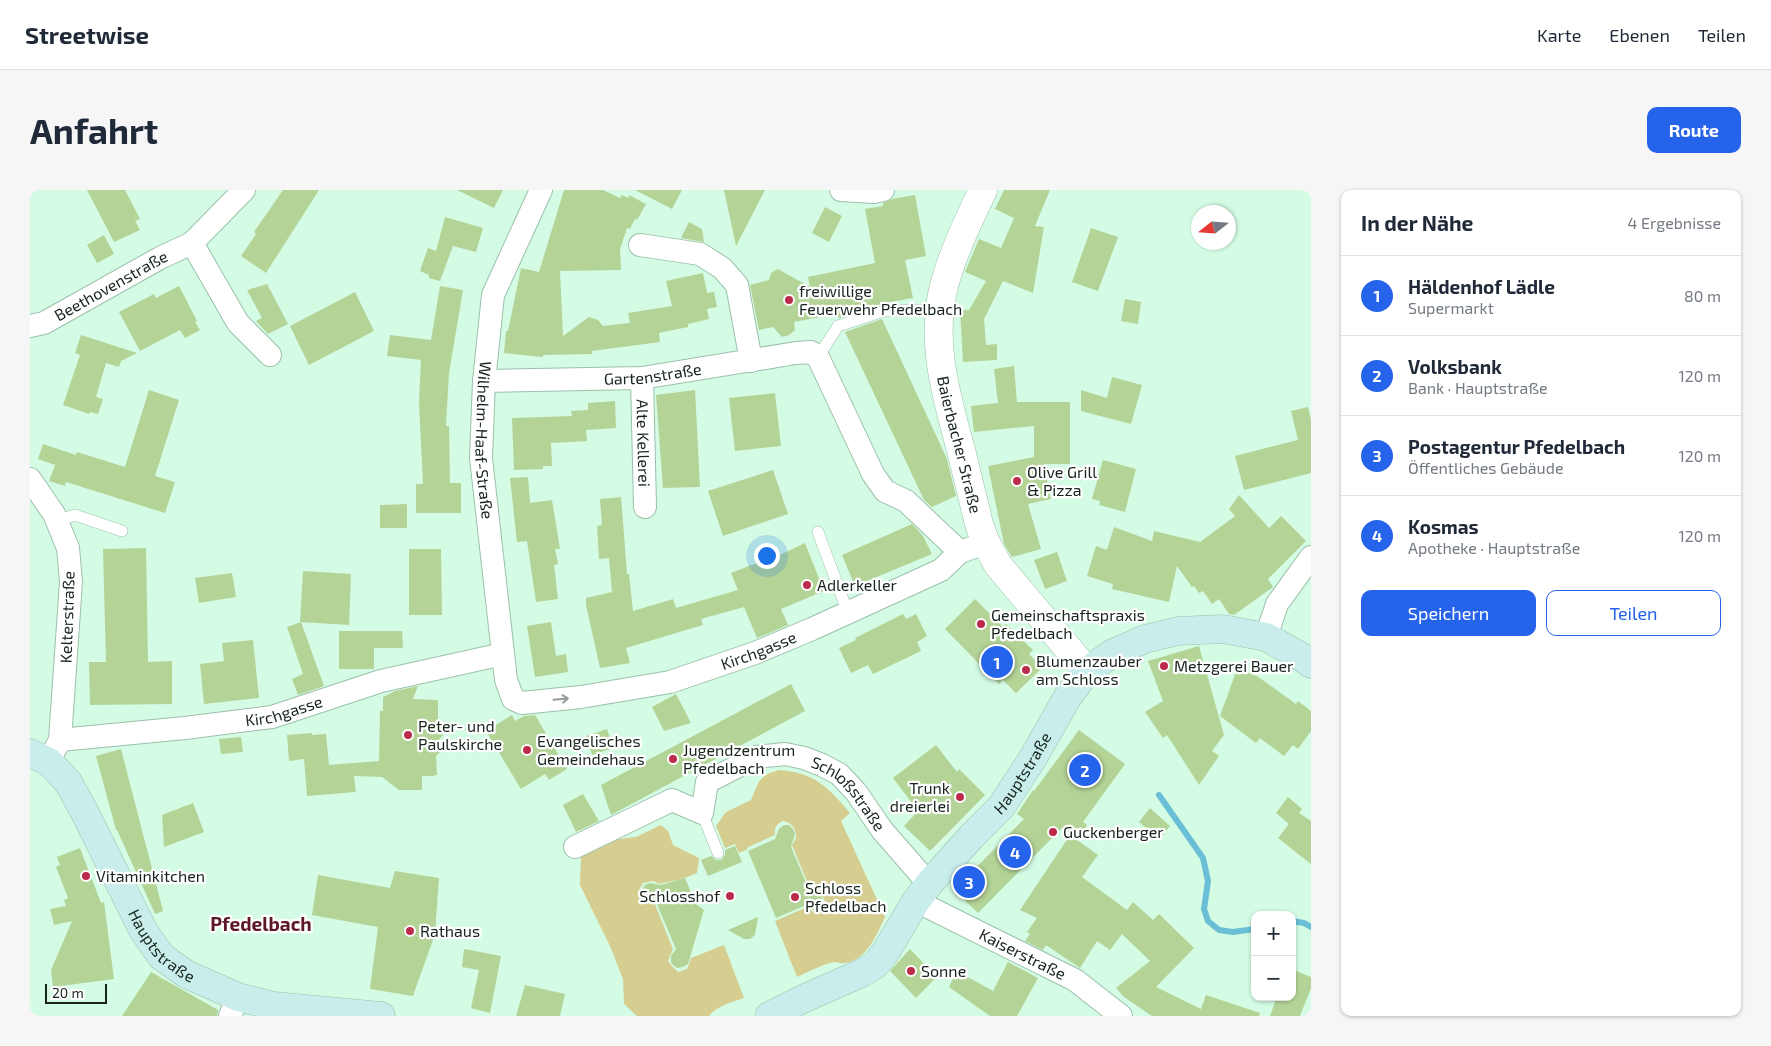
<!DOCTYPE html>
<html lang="de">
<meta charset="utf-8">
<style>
:root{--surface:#fff;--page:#f6f6f7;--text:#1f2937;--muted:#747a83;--line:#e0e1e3;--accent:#2563eb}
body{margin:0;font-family:"Exo 2",sans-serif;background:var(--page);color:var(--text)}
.controls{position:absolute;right:15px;bottom:15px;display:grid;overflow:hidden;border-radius:10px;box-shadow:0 1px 4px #0004}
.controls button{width:45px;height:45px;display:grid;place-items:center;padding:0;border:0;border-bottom:1px solid var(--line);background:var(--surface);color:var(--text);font:25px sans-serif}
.compass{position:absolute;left:1161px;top:15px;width:45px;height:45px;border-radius:50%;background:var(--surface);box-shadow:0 1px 4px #0004;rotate:253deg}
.scale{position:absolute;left:15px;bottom:12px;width:62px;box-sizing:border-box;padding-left:5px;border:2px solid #16241c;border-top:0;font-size:14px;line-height:18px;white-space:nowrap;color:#16241c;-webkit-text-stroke:4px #fff;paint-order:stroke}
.you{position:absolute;left:736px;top:365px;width:18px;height:18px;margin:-12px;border:4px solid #fff;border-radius:50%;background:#1a73e8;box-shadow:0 0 0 8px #1a73e833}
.badge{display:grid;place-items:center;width:32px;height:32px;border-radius:50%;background:var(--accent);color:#fff;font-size:16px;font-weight:700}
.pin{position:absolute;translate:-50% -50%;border:2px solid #fff;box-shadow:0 1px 5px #0006}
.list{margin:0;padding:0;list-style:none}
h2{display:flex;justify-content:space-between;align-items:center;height:65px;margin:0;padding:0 20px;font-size:21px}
h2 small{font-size:16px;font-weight:400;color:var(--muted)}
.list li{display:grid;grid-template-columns:32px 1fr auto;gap:15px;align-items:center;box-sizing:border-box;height:80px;padding:0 20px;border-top:1px solid var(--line)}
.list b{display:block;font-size:19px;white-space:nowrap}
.list p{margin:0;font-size:16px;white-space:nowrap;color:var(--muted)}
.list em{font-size:16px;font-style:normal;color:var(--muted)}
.actions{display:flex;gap:10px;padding:15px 20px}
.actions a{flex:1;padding:11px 0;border:1px solid var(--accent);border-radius:10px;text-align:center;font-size:18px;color:var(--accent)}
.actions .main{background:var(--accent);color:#fff}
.map{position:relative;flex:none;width:1281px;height:826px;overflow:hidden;border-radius:10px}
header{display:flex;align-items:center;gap:30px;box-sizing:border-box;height:70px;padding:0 25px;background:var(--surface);border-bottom:1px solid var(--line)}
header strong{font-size:24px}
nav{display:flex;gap:28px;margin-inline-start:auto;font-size:18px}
.intro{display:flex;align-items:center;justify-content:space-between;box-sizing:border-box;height:120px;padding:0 30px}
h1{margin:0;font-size:35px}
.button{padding:12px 22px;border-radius:10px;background:var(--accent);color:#fff;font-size:18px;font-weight:700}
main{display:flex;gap:30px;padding:0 30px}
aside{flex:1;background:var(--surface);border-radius:10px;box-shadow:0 1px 4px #0004}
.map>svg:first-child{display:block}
</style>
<header>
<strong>Streetwise</strong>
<nav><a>Karte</a><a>Ebenen</a><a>Teilen</a></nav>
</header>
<div class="intro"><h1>Anfahrt</h1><a class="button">Route</a></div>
<main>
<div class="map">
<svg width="1281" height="826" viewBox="0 0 1281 826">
<rect width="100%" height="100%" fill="#d4fbe4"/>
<g fill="#d6ce91">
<path d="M750,580C785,583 798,597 820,623L811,631L855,727C847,744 837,770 815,773C811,774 808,772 804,772C796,773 776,783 767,787L745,731L775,718L786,723L794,718L795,711L790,703L781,701L762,655L766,648C766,638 762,632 752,631C746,635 744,638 745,645L718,657L716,660L709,663L705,654L695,658L686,636L696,622L721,610C729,592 728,585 750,580Z"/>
<path d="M631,635L638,641L643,655L669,668L667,683L652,689L629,694L623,691L613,693L610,698V705L614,710L620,713L624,712L643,759L638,771L642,776L648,782L657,779L661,768L694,755L714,808C703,812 686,816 679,826H607L594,814L593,789L580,756L550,695L551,663L580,650L606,647Z"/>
</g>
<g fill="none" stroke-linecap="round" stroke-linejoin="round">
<g stroke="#6abfd7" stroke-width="6">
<path d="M1129,605L1173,668L1178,691L1174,719L1178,731L1189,740L1203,742L1225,739"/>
<path d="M1262,731L1274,733L1281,737"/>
</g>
</g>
<g fill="#b4d497">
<path d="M57,0H95L110,29L105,31L110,40L84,52Z"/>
<path d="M253,0H289L236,83L211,66L226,44L224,42Z"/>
<path d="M427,0H473L464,18Z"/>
<path d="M534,0H573L590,8L592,5L598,8L599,5L616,14L607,30L605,29L600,39L597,38L590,59L591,80L530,81L533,146L559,127L568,130L573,136L600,133L598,123L642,116L636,91L673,83L677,103L684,102L687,117L677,119L679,129L658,134V137L629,143L630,152L562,161V164L513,165V167L474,163L476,141H478L491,78L509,82Z"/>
<path d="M605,0H652L642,19Z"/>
<path d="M694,0H735L706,56Z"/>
<path d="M974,0H1020L1005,36L1014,37L1003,103L973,91L954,129L956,155L967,154V170L933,172L930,120H939L956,91L935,82L949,49L971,58L984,28L965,19Z"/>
<path d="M885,5L896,66L875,70L883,108L855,113L809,128L807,124L764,132L765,140L759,145L752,147L743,137L729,140L720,95L739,90L741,83L748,79L780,97L778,87L845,73L835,19L853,16V13L862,9Z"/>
<path d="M795,17L812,26L799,52L782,43Z"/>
<path d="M415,27L453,38L446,62L423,56L410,91L399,88V85L390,81L398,58L406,61Z"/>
<path d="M659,32L672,39L674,52L651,48Z"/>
<path d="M1061,38L1088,47L1068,101L1042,92Z"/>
<path d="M74,45L84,64L67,73L57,55Z"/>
<path d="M237,94L258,134L238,144L226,131L232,128L217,100Z"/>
<path d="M149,96L167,131L165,132L170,140L155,148L150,140L110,161L89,122L124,104L126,108Z"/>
<path d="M410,96L433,100L419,183L416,236H419L420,293H431V323H386V294H393L389,212L391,170L357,166L360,145L401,150Z"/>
<path d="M325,102L344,141L279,175L260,136Z"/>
<path d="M1095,109L1111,112L1108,134L1091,131Z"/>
<path d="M852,129L917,269L926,306L902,317L894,310L815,142Z"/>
<path d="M51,145L107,163L91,171L89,177L76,173L66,207L73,209L68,224L60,222L59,224L33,215L50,165L45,163Z"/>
<path d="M984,176L987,212H1040V274H1014L1021,309L998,314L1011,359L982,367L974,354L958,276L1004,267V236L944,242L941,216L968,213L964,179Z"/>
<path d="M1082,187L1112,195L1101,234L1051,221V200L1077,208Z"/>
<path d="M119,200L149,210L125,286L145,292L135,323L36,292L35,296L19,291L25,275L8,269L13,254L46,265L47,262L95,277Z"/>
<path d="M665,200L670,297L633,298L626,205Z"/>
<path d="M745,203L751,256L705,261L699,208Z"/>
<path d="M585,211L586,238L556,240L557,251L521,253L522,276H513V279L484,280L482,228L542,226L541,221L558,220V213Z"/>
<path d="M1278,217L1281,230V283L1214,300L1205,266L1268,250L1261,221Z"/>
<path d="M1073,270L1106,279L1095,322L1069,315L1070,311L1062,309Z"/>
<path d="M743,280L758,324L693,346L678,301Z"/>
<path d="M498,287L500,313L522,310L530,359H525L528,374L524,375L528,409L506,412L497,351L487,352L480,288Z"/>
<path d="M1209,305L1239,338L1251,326L1276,351L1238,389L1243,397L1204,425L1199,424L1189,409L1182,414L1173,401L1169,403L1164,396L1162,397L1147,376L1139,412L1082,399L1083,394L1057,386L1066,356L1077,360L1084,337L1122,351L1124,341L1170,352L1205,326L1199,319Z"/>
<path d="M591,307L597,384H599L603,421L643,409L646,418L708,400L701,383L732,371L733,373L775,353L794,401L751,419L758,435L727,448L714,417L671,429L673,435L596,458L600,473L570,478L556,415V408L582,402L579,368L569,369L567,336L572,335L570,309Z"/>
<path d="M377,314V338H350V315Z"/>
<path d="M882,334L893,346L902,364L825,396L812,365Z"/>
<path d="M116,358L118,472L142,471V514L60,515L59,472H76L73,359Z"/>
<path d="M379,359H411L412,425H379Z"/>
<path d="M1027,362L1037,391L1015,399L1004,370Z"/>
<path d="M273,381L321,384L319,435L270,432Z"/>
<path d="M202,383L206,407L169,413L165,388Z"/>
<path d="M945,409L973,437L976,434L1003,460L999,464L1012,478L986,503L973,490L969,494L915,439Z"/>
<path d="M873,424L876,429L886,424L897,446L887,452L891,461L843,484L838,475L821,483L809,458L826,450L825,448Z"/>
<path d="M271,432L294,496L268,505L262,489L273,484L257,437Z"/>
<path d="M521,432L526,466L536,464L538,482L505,487L497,436Z"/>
<path d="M309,441H372L373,458H344V479H309Z"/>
<path d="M223,450L229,508L174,514L170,474L194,471L192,453Z"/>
<path d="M1169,456L1194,545L1182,561L1189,566L1169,595L1137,545L1133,548L1115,522L1133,511L1118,471Z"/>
<path d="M1207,479L1227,486L1266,514L1268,511L1281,521V541L1268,559L1263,555L1254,566L1230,548L1226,553L1190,526Z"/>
<path d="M761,494L775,521L581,625L571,595Z"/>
<path d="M388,496L383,509L408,510V530L413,545L406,554L410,562L406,566L407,585H404V586H392V600H369L352,587L324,586L326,602L277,606L274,569L259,571L257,545L282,543V545L296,544L299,575L349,571L350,521H353V507L365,501Z"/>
<path d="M646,504L661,533L634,541L622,517Z"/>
<path d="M482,525L485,531L494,526L505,525L537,579L519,590L515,584L491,599L456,541Z"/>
<path d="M577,539L583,558L562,565L556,546Z"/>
<path d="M1049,540L1095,574L1053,632L1057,635L1048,650L1032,638L948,723L924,700L994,629L987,624L1003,600L1004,601Z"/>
<path d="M211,547L213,562L191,564L189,549Z"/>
<path d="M906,555L927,582L929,579L955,605L900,661L874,636L888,621L863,588Z"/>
<path d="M91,559L133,721L125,724L87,640H86L66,566Z"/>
<path d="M553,604L569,631L546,642L533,615Z"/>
<path d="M1258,607L1272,619L1269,623L1281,631V674L1248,648L1259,634L1246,623Z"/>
<path d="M163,613L174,642L134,657L132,625Z"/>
<path d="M1120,618L1140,636L1129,649L1109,632Z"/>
<path d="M754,635H759L763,639L765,644L761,657L780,702L791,704L793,713V716L788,720H781L774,716L746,728L718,661L745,649L749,639Z"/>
<path d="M1040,645L1068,665L1052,687L1097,720L1103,712L1123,730L1129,724L1164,758L1126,797L1171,819L1176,805L1230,823L1229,826H1122L1094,807L1086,798L1120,771L1092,744L1080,760L1067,751L1050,778L1016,755L1013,760L995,751L1000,744L997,742L1007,728L990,720Z"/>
<path d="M705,656L712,672L678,686L671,670L681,666L686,670H691L695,665V660Z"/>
<path d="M50,658L71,713L74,712L84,789L23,797L21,780L42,731L24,735L20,719L36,716L34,710L38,708L26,677L30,675L27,667Z"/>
<path d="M365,681L409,688L405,744L383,806L340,799L348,737L282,725L288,685L360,698Z"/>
<path d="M655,688L666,714L674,720L658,774L653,777L647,778L642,774L641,771V766L646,759L626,712L613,707L612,700L615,695L620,693L631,695Z"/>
<path d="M728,727L725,745L720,749H714L698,740Z"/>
<path d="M434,759L471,766L460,823L441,818L449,780L432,777Z"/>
<path d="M880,759L907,787L886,808L860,781Z"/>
<path d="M978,772L1008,788L987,826H960L919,797L927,781L963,801Z"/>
<path d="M1266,781L1281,787V798L1270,826H1240L1247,807H1262V792Z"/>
<path d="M121,782L188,820L187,826H92Z"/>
<path d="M495,795L535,804L530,826H486Z"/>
</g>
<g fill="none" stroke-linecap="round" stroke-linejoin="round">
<defs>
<g id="service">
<path d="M788,167L808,136L857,120L910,121"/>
<path d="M27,331L45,325L92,341"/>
<path d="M788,342L818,423"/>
<path d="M672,623L688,663"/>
</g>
<g id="minor">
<path id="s1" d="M511,0L463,105L454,191L451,268L476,490L483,509L492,513L551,507L640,492L725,463L782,439L911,380L930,362L956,353"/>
<path d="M811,0L844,2L853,0"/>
<path d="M162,53L208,133L240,165"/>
<path d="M610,55L670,64L692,78L707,95L721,171"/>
<path id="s2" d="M0,136L14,133L130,68L162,53L214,0"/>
<path id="s3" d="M612,188L615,317"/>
<path id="s4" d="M454,191L612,188L766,163L781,162L788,167L843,284L855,301L876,311L930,362"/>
<path d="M0,289L24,324L38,358L41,392L30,550L23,563"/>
<path d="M1236,447L1247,414L1281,367"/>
<path id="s5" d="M30,550L155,538L242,527L351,491L473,464"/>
<path id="s6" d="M545,657L642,610L672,623L677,592L726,567L755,564L774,568L792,575L809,584L826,602L852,640L899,694"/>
<path id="s7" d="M886,711L1045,790L1091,826"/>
<path d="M200,826L208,807"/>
</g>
<g id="tertiary">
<path id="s8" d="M953,0C939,30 924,60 915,92C899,149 916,205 931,260C937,285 943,310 949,334L956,353L968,375L1057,481"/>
</g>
<g id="secondary">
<path id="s9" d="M0,563L19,572L38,592L54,621L113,740L131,766L156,784L208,807L244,816L351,826"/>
<path id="s10" d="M739,826L775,808L832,783L845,775L855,763L886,711L899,694L941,647L971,617L1003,568L1037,508L1057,481L1083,463L1115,449L1148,441L1193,439L1236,447L1270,466L1281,474"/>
</g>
</defs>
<use href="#service" stroke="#9bc0ab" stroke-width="12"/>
<use href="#minor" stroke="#9bc0ab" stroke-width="24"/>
<use href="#tertiary" stroke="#9bc0ab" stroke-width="29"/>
<use href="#secondary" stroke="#9bc0ab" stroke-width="29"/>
<use href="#service" stroke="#fff" stroke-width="11"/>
<use href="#minor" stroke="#fff" stroke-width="22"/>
<use href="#tertiary" stroke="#fff" stroke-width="28"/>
<use href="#secondary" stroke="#c8edeb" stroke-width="28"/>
</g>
<defs><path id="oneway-shaft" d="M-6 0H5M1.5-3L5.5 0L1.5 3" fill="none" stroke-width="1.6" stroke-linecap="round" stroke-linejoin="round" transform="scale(1.25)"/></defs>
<use stroke="#969c99" href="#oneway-shaft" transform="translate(531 509) rotate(-5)"/>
<g fill="#bc2b4a" stroke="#fff" stroke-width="2">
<circle cx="759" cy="110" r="5"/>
<circle cx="987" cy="291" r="5"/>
<circle cx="777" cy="395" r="5"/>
<circle cx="951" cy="434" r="5"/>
<circle cx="1134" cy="476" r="5"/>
<circle cx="996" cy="480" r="5"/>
<circle cx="378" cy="545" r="5"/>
<circle cx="497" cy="560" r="5"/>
<circle cx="643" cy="569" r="5"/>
<circle cx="930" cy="607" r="5"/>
<circle cx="1023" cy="642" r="5"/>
<circle cx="56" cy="686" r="5"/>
<circle cx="700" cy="706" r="5"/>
<circle cx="765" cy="707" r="5"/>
<circle cx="380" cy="741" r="5"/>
<circle cx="881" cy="781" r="5"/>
</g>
<g text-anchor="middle" stroke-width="4.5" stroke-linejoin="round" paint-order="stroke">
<g font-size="16" fill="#16241c" stroke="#fff">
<text dy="6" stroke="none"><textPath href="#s2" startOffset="91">Beethovenstraße</textPath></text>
<text dy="6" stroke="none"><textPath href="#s4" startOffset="169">Gartenstraße</textPath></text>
<text dy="6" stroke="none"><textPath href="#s1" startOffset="261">Wilhelm-Haaf-Straße</textPath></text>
<text dy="6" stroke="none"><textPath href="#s3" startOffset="65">Alte Kellerei</textPath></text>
<text dy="6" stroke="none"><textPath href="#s8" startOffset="265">Baierbacher Straße</textPath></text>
<text transform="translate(37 427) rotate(-88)" y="6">Kelterstraße</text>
<text dy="6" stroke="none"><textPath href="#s1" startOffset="776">Kirchgasse</textPath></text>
<text dy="6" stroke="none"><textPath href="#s5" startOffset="226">Kirchgasse</textPath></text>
<text dy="6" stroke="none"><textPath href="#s10" startOffset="361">Hauptstraße</textPath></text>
<text dy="6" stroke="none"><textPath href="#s6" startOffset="334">Schloßstraße</textPath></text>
<text dy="6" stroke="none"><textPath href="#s9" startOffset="239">Hauptstraße</textPath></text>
<text dy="6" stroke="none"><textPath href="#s7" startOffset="119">Kaiserstraße</textPath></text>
</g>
<g font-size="16" fill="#16241c" stroke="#fff" text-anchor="start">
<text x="769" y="107">freiwillige<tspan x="769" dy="18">Feuerwehr Pfedelbach</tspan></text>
<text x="997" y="288">Olive Grill<tspan x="997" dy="18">&amp; Pizza</tspan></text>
<text x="787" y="401">Adlerkeller</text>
<text x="961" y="431">Gemeinschaftspraxis<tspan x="961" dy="18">Pfedelbach</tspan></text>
<text x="1006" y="477">Blumenzauber<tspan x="1006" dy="18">am Schloss</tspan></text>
<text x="1144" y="482">Metzgerei Bauer</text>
<text x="388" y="542">Peter- und<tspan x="388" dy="18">Paulskirche</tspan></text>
<text x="507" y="557">Evangelisches<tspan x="507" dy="18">Gemeindehaus</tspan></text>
<text x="653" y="566">Jugendzentrum<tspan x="653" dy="18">Pfedelbach</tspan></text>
<text x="920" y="604" text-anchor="end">Trunk<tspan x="920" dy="18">dreierlei</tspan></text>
<text x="1033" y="648">Guckenberger</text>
<text x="66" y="692">Vitaminkitchen</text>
<text x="775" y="704">Schloss<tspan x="775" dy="18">Pfedelbach</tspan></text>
<text x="690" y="712" text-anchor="end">Schlosshof</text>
<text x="390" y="747">Rathaus</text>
<text x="891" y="787">Sonne</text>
</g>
<g font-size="19" font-weight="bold" fill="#5d1825" stroke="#fff">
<text x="231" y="741">Pfedelbach</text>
</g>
</g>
</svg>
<div class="controls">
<button>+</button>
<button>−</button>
</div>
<svg class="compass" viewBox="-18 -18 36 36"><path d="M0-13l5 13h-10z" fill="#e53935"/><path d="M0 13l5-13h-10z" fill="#747a83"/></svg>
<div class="scale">20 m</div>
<div class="you"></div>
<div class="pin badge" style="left:967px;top:472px">1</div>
<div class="pin badge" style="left:1055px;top:580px">2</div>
<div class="pin badge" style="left:939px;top:692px">3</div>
<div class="pin badge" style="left:985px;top:662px">4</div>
</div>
<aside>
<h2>In der Nähe<small>4 Ergebnisse</small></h2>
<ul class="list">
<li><span class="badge">1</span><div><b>Häldenhof Lädle</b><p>Supermarkt</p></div><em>80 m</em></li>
<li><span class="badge">2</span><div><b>Volksbank</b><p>Bank · Hauptstraße</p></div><em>120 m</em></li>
<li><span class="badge">3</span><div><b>Postagentur Pfedelbach</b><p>Öffentliches Gebäude</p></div><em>120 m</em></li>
<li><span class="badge">4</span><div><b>Kosmas</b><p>Apotheke · Hauptstraße</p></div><em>120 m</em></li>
</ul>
<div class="actions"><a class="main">Speichern</a><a>Teilen</a></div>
</aside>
</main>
